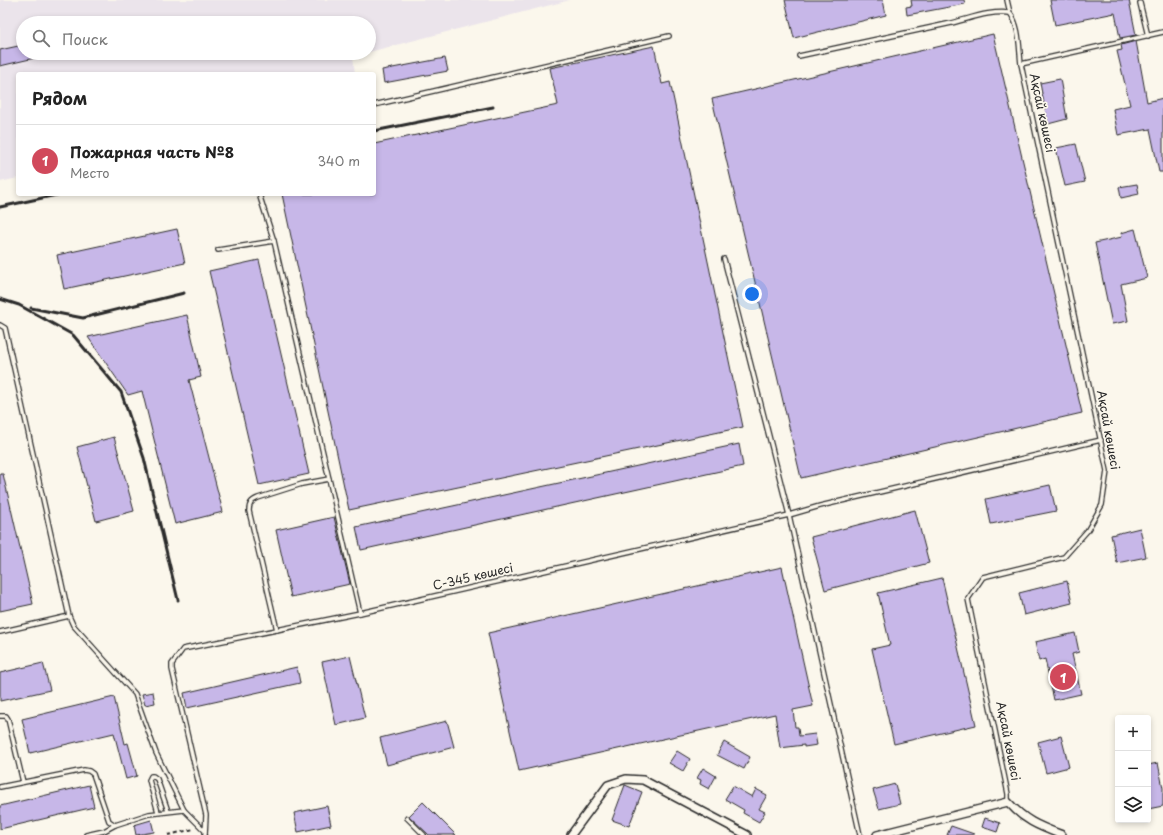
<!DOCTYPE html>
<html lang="ru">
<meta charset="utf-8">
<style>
:root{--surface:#fff;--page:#f2f2f2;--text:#222;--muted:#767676;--line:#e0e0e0;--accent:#d1495b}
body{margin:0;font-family:"Playpen Sans",sans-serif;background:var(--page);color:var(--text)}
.controls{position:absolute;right:12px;bottom:12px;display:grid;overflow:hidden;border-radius:4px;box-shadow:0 2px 6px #0003}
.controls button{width:36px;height:36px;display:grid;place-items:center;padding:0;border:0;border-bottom:1px solid var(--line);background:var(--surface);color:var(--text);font:20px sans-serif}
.you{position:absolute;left:752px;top:294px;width:14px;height:14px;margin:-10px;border:3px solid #fff;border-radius:50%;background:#1a73e8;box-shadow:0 0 0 6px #1a73e833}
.badge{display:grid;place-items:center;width:26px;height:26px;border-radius:50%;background:var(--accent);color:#fff;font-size:13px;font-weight:700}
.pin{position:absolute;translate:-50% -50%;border:2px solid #fff;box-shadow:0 1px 4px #0006}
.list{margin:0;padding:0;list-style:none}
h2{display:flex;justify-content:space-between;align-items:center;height:52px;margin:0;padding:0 16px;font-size:17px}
h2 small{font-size:13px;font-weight:400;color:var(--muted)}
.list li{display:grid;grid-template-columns:26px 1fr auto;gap:12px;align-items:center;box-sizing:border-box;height:72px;padding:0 16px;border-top:1px solid var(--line)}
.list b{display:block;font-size:15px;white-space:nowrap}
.list p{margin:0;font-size:13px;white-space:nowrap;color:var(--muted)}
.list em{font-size:13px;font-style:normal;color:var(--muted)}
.icon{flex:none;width:22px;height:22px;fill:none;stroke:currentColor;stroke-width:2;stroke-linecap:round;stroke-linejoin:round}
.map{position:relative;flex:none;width:1163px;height:835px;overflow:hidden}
.search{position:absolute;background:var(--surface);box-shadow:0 2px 6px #0003;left:16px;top:16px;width:360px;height:44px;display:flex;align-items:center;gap:10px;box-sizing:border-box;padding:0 14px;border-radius:22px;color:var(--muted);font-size:15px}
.panel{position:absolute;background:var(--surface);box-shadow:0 2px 6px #0003;left:16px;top:72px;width:360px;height:124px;border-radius:4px}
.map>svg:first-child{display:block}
</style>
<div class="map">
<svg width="1163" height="835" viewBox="0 0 1163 835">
<rect width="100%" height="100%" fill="#fbf7ec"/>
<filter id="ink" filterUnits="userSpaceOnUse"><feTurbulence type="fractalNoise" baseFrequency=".025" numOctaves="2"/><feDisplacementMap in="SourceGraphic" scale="8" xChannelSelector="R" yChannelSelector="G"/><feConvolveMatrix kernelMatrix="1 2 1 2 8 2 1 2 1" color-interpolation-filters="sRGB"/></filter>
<g filter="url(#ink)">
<path fill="#ebe4eb" d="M0,0H570L369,52V23H23V53H365L353,56L355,74H18V178L0,182Z"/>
<g fill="#c7b7e8" stroke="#2b2b2b">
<path d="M785,0H883L886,15L794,38Z"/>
<path d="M911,0H964L965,4L907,15L906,7L912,6Z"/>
<path d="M1050,0H1129L1136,35L1120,38L1115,13L1055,25Z"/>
<path d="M993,34L1082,413L801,478L712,99Z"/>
<path d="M1136,41L1147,102L1163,98V172H1159L1150,129L1118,135L1113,109L1130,105L1117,51L1122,50L1121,45Z"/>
<path d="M23,45V53H43V56L0,66V50Z"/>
<path d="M654,46L662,84L670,82L743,427L349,510L282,194H374V144L558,105L550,68Z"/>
<path d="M445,58L448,71L384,83L382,70Z"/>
<path d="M1060,79L1067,119L1048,124L1040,83Z"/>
<path d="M1076,144L1085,182L1065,186L1056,148Z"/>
<path d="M1137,184L1139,194L1121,198L1119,187Z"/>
<path d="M177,229L185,263L64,289L57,255Z"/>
<path d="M1135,229L1147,278L1121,284L1128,321L1112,324L1095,243L1122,237L1121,233Z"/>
<path d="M259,260L309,474L259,485L209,271Z"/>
<path d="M187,315L201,377L189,380L223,512L175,524L142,391L128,395L88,337Z"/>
<path d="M114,437L134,511L96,521L77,447Z"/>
<path d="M739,444L743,466L361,550L356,527Z"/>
<path d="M0,474H3L33,604L0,611Z"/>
<path d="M1050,485L1056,511L991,524L986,499Z"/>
<path d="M915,510L929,563L825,590L811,537Z"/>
<path d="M334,517L350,584L291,597L276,530Z"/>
<path d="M1140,528L1146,557L1117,563L1111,535Z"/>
<path d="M782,567L813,706L793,710L795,727H798L799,736L815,734L817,745L804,747V745L780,748L775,714L519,771L488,633Z"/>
<path d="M942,578L976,725L894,744L872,649L890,645L878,593Z"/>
<path d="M1067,581L1072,603L1024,615L1019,593Z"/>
<path d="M1075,633L1079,652L1072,654L1081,694L1054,700L1045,659L1039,661L1035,642Z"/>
<path d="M350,656L365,718L336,725L322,662Z"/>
<path d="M43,663L50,690L0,701V673Z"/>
<path d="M297,667L300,683L187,708L184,693Z"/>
<path d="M153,692L155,703L145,705L142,694Z"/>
<path d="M114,697L125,744L128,743L137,776L126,779L114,733L30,753L22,719Z"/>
<path d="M447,721L454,747L387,765L380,738Z"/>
<path d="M1061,736L1069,767L1046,773L1038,742Z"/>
<path d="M724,742L750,757L744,769L717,755Z"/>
<path d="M677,751L690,759L683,771L669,763Z"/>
<path d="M1158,763L1163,788V806L1148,809V765Z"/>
<path d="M703,768L716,776L709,789L700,784L701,780L697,778Z"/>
<path d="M895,784L900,804L879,809L873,790Z"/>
<path d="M89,785L94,807L0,829V806Z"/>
<path d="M625,785L642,792L629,826L612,820Z"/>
<path d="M733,786L752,797L756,789L767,795L759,809L765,812L759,822L743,813L744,810L725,799Z"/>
<path d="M423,802L456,835H429L410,817L409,816Z"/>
<path d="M327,806L331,825L298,832L294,813Z"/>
<path d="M985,818L1000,823L997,832L982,827Z"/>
<path d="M151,820L154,832L136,835L134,825Z"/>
<path d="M951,826L974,834V835H947Z"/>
</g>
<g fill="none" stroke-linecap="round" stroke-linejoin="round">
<defs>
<g id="service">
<path d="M1007,0L1010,13"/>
<path d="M1140,3L1148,36"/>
<path d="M799,56C848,45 898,35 947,24C967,20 989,10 1010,13C1020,26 1019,48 1021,64L1107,471L1102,505L1087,531L1064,557L983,577L968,599L1008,794V802"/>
<path d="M1021,64L1163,32"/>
<path d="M374,105L669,36"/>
<path d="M259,194L274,241"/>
<path d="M218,250L274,241L360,613"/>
<path d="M724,259L789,515L820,506L1101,440"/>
<path d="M0,325L5,328L69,616L73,625L135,694L156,753L184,810L204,830"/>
<path d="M277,630L249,511C249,504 251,501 258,498L302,484L329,479"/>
<path d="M0,632L69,616"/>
<path d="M0,716H6L8,719L23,782"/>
<path d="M0,787L84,770L89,771L93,774L109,821L115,825L149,814L184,810"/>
<path d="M158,812L149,780L151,776H153L157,779L168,811"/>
<path d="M407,818L424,835"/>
<path d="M86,835L104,831L115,825"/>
<path d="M205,835L206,815L172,669V664L183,649L360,613L789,515L860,835"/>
</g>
<g id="minor">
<path d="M571,835L608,785L626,779L643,780L747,835"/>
<path d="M877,835L1008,802C1025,821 1039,826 1062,835"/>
</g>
</defs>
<use href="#service" stroke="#2b2b2b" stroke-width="6"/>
<use href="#minor" stroke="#2b2b2b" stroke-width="10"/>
<path stroke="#2b2b2b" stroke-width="2" stroke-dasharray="4 3" stroke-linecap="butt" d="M168,835L194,829"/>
<use href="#service" stroke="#fbf7ec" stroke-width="3.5"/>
<use href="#minor" stroke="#fbf7ec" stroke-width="7"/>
<g stroke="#2b2b2b" stroke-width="3">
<path d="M374,131L493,107"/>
<path d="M0,207L61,194"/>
<path d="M0,299L19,305L73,335L121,392L144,458L178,600"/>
<path d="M31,308L83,318L184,293"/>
</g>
</g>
</g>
<g text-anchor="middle" stroke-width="3.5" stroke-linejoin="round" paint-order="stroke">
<g font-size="12" fill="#2b2b2b" stroke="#fbf7ec">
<text transform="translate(1042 113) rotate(78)" y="4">Ақсай көшесі</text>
<text transform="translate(1108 430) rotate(80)" y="4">Ақсай көшесі</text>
<text transform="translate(473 577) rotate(-13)" y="4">С-345 көшесі</text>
<text transform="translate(1008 741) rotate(79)" y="4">Ақсай көшесі</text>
</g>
</g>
</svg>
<div class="controls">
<button>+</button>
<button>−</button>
<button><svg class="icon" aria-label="layers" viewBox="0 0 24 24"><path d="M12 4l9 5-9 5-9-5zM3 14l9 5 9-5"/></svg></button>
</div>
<div class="you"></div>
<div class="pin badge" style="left:1063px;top:677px">1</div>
<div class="search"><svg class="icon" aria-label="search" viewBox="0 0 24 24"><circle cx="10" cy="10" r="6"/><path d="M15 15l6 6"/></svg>Поиск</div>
<section class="panel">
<h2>Рядом<small></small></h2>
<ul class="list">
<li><span class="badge">1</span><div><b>Пожарная часть №8</b><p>Место</p></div><em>340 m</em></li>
</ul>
</section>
</div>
